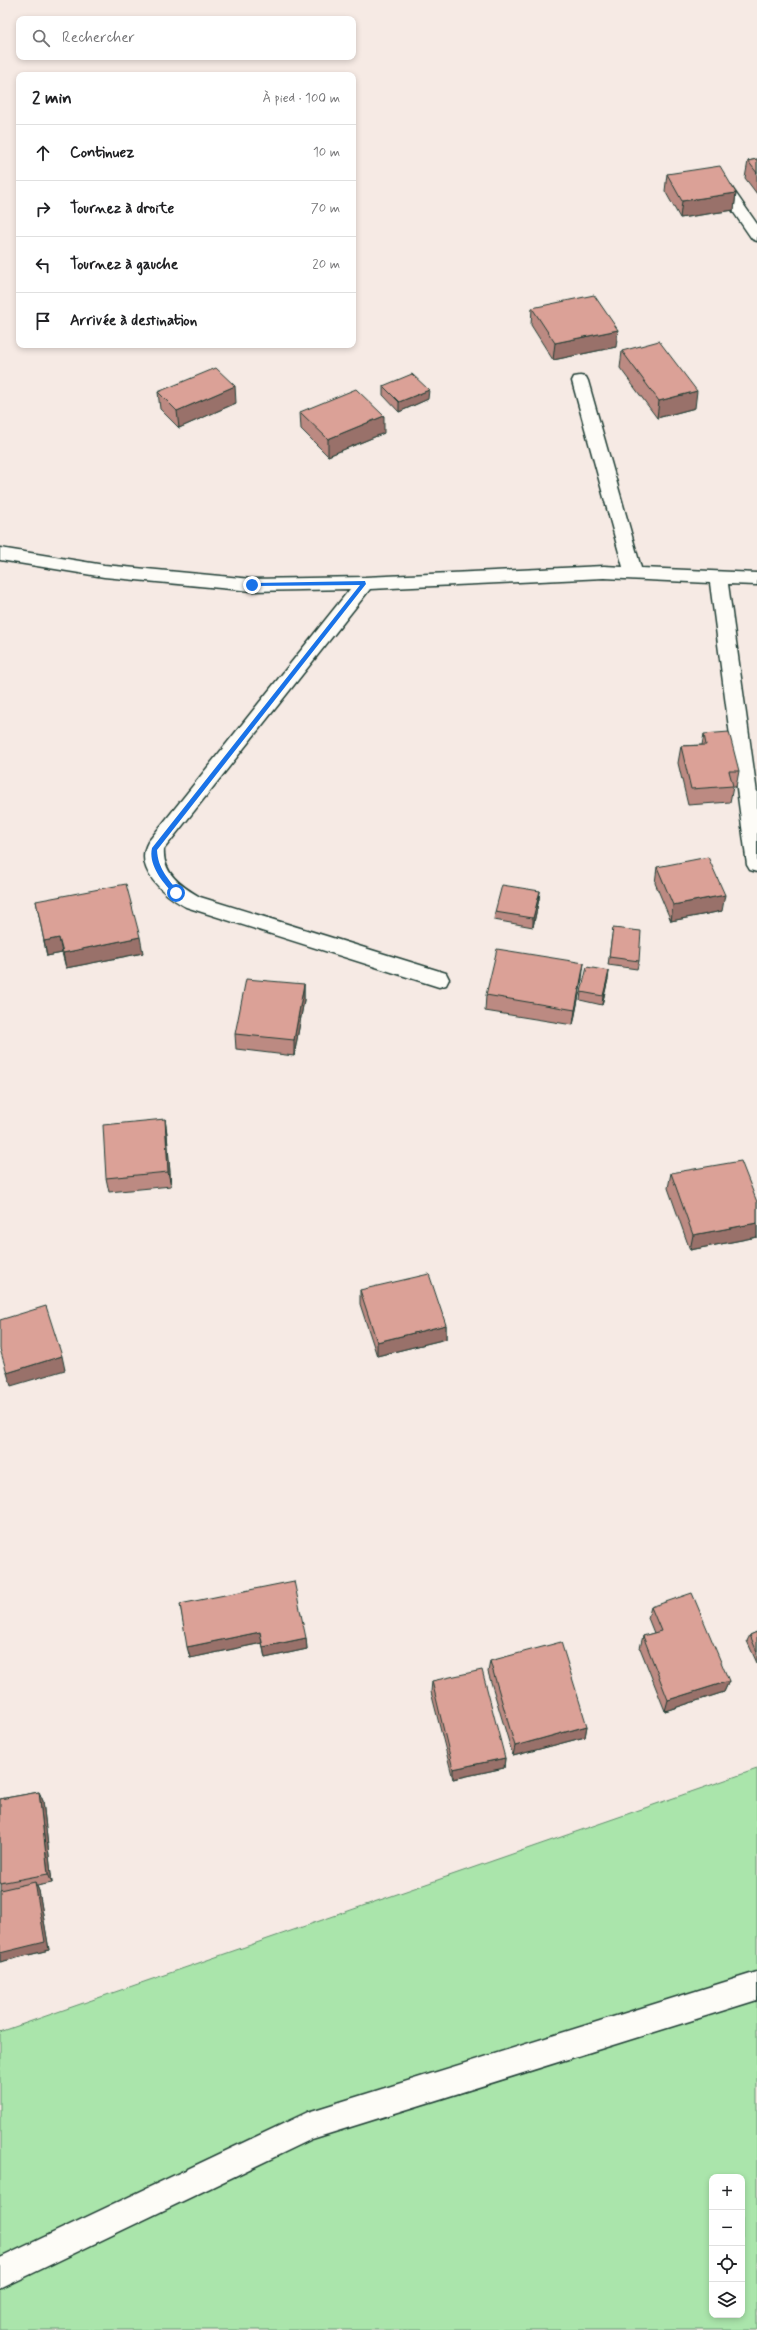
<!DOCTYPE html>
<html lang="fr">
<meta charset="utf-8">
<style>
:root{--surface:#fff;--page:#f2f2f2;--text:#202124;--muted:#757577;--line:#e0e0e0}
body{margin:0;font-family:Mynerve,sans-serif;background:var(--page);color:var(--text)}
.controls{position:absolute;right:12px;bottom:12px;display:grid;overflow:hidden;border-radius:8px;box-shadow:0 2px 6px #0003}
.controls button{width:36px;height:36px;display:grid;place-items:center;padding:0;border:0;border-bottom:1px solid var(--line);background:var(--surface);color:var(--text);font:20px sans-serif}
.stop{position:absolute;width:12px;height:12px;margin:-9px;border:3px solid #1a73e8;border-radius:50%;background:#fff}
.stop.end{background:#1a73e8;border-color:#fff;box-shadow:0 1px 4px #0008}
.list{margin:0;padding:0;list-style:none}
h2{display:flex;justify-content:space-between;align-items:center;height:52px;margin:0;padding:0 16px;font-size:17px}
h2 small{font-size:13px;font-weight:400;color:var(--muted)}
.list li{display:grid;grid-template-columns:26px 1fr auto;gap:12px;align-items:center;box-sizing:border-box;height:56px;padding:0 16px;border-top:1px solid var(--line)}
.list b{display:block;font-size:15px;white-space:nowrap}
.list em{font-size:13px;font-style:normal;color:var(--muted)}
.icon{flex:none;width:22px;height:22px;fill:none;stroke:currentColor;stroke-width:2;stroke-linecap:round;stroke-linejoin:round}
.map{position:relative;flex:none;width:757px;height:2330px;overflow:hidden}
.search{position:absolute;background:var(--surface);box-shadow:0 2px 6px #0003;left:16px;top:16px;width:340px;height:44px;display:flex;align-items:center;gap:10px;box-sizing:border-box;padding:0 14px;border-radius:8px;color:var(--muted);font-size:15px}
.panel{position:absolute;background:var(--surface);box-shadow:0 2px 6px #0003;left:16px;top:72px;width:340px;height:276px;border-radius:8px}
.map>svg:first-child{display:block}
</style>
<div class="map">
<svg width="757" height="2330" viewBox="0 0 757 2330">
<rect width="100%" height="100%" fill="#f6eae4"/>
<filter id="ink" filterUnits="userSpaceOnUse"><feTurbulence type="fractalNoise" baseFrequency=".025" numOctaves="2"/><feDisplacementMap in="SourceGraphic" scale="8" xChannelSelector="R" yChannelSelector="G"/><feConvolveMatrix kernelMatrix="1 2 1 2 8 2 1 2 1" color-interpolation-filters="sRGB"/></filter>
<g filter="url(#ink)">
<path fill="#aae5ab" stroke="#649170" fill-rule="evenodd" d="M757,1769V2330H0V2032ZM712,2177H742V2315H712Z"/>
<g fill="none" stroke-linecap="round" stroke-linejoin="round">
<defs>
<g id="street">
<path d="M725,183L730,185L757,224V241L752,239L717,188Z"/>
<path d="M580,376L586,377L588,381L641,568L757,573V585L728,584L757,793V872L750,870L747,865L710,583L604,578L370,589L164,849C162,873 181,886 200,897L446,973L449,979L446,985L439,987L186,907C164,895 133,869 148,842L350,589L252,591L104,577L0,560V548L104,565L252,579L365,577L604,566L623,567L572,381L574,377Z"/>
<path d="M757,1972V2000L312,2139L0,2289V2258L308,2112Z"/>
</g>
</defs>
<use href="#street" stroke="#1f3d34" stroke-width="3"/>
<use href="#street" fill="#fdfcf7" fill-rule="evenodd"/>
</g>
<g fill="#bc8a82" stroke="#1f3d34">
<path d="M757,159V194L745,178L748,161Z"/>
<path d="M667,174L736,193L734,210L680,218L665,191Z"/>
<path d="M532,308L616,347L553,360L531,325Z"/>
<path d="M622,351L695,408L657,418L620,368Z"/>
<path d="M383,386L428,399L399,412L383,395Z"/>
<path d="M158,392L236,403L179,428L160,409Z"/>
<path d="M300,412L384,433L328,456L301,429Z"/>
<path d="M704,734L739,771L736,787H733L730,802L688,805L678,763L681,746L702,745Z"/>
<path d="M657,867L722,911L671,921L655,883Z"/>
<path d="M540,891L539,899L533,927L494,920L495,912Z"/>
<path d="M36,901L143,953L66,968L62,953L47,956Z"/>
<path d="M613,928L639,961L637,969L608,965Z"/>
<path d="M609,971L608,979L602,1005L580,1000L581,992Z"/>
<path d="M582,979L573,1025L485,1011L486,995Z"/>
<path d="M304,984V1000L294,1056L236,1049L235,1034Z"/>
<path d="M165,1119L167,1134L171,1186L109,1192L106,1178Z"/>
<path d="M671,1173L757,1202V1237L690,1250L668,1188Z"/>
<path d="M360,1290L446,1325V1339L377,1356L360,1304Z"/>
<path d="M180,1604L306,1638L307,1649L265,1658L262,1643L190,1658Z"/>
<path d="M651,1607L729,1681L724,1692L665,1711L640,1648L643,1636L654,1633L648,1618Z"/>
<path d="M757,1632V1663L747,1641L750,1635Z"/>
<path d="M490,1661L587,1726L585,1737L513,1756L488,1672Z"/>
<path d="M432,1681L505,1758L504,1768L453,1779L431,1692Z"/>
<path d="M39,1792L43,1801L52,1883L37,1886L39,1891L49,1950L0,1962V1799Z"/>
</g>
<g fill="#99716a" stroke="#1f3d34">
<path d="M736,193L734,210L680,218L682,201Z"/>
<path d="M618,330L616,347L553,360L555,343Z"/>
<path d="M235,386L236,403L179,428L177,411Z"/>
<path d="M429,390L428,399L399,412V402Z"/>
<path d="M697,391L695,408L657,418L659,401Z"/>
<path d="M384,416V433L328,456V439Z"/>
<path d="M540,891L539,899L533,927V918Z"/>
<path d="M725,895L722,911L671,921L673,905Z"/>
<path d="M140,937L143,953L66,968L63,953Z"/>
<path d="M59,938L62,953L47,956L44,941Z"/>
<path d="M584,963L582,979L573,1025L575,1010Z"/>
<path d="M609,971L608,979L602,1005L603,996Z"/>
<path d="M304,984V1000L294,1056V1040Z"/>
<path d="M165,1119L167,1134L171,1186L168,1172Z"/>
<path d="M757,1223V1237L690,1250L693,1235Z"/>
<path d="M446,1325V1339L377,1356V1342Z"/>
<path d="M62,1356L65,1370L11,1386L7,1373Z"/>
<path d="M260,1632L262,1643L190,1658L187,1647Z"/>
<path d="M306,1638L307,1649L265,1658L263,1647Z"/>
<path d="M729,1681L724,1692L665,1711L668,1700Z"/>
<path d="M587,1726L585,1737L513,1756L515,1746Z"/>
<path d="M505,1758L504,1768L453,1779V1769Z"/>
<path d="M39,1792L43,1801L52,1883L48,1874Z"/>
<path d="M35,1882L39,1891L49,1950L0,1962V1953Z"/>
</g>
<g fill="#dba197" stroke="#1f3d34">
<path d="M757,159V173L748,161Z"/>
<path d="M720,166L736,193L682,201L667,174Z"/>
<path d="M594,295L618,330L555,343L532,308Z"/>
<path d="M659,341L697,391L659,401L622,351Z"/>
<path d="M216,368L235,386L177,411L158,392Z"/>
<path d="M412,374L429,390L399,402L383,386Z"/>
<path d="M356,389L384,416L328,439L300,412Z"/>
<path d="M729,732L739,771H729L733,786L691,789L681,746L706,745L704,734Z"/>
<path d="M708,857L725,895L673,905L657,867Z"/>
<path d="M126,884L140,937L63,953L59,938L44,941L36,901Z"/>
<path d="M502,885L540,891L533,918L495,912Z"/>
<path d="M613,928L641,931L639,961L609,957Z"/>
<path d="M497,949L584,963L575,1010L486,995Z"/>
<path d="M587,967L609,971L603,996L581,992Z"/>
<path d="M246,979L304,984L294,1040L235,1034Z"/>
<path d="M165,1119L168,1172L106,1178L103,1125Z"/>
<path d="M741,1161L757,1202V1223L693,1235L671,1173Z"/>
<path d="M429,1274L446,1325L377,1342L360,1290Z"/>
<path d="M46,1306L62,1356L7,1373L0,1349V1320Z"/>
<path d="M294,1581L306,1638L263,1647L260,1632L187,1647L180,1604Z"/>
<path d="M692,1593L729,1681L668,1700L643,1636L661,1631L651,1607Z"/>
<path d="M757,1632V1652L750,1635Z"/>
<path d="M561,1642L587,1726L515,1746L490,1661Z"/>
<path d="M482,1670L505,1758L453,1769L432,1681Z"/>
<path d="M39,1792L48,1874L0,1883V1799Z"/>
<path d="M35,1882L45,1942L0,1953V1890Z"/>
</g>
</g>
<path fill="#1a73e8" d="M365,581L366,584L157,850C158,869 168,878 179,893L174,894C163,883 148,865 152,848L360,585L252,586L249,585L252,583Z"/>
</svg>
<div class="controls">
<button>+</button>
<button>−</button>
<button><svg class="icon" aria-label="locate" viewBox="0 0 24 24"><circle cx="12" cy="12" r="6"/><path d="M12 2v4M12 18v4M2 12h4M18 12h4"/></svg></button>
<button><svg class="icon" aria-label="layers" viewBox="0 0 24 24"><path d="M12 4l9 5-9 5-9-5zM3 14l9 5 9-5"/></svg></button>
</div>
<div class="stop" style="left:176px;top:893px"></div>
<div class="stop end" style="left:252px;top:585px"></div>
<div class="search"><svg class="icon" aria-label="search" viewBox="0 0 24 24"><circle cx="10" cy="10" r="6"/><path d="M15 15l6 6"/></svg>Rechercher</div>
<section class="panel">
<h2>2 min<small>À pied · 100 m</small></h2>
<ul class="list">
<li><svg class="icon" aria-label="ahead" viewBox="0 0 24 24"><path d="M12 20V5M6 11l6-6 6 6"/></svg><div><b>Continuez</b></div><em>10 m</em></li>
<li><svg class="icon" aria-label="right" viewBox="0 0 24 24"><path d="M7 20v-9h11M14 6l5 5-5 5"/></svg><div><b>Tournez à droite</b></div><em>70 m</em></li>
<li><svg class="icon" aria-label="left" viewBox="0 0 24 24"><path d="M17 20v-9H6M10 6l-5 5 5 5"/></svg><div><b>Tournez à gauche</b></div><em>20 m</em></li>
<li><svg class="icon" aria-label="arrive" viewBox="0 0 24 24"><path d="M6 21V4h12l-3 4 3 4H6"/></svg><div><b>Arrivée à destination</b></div></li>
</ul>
</section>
</div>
